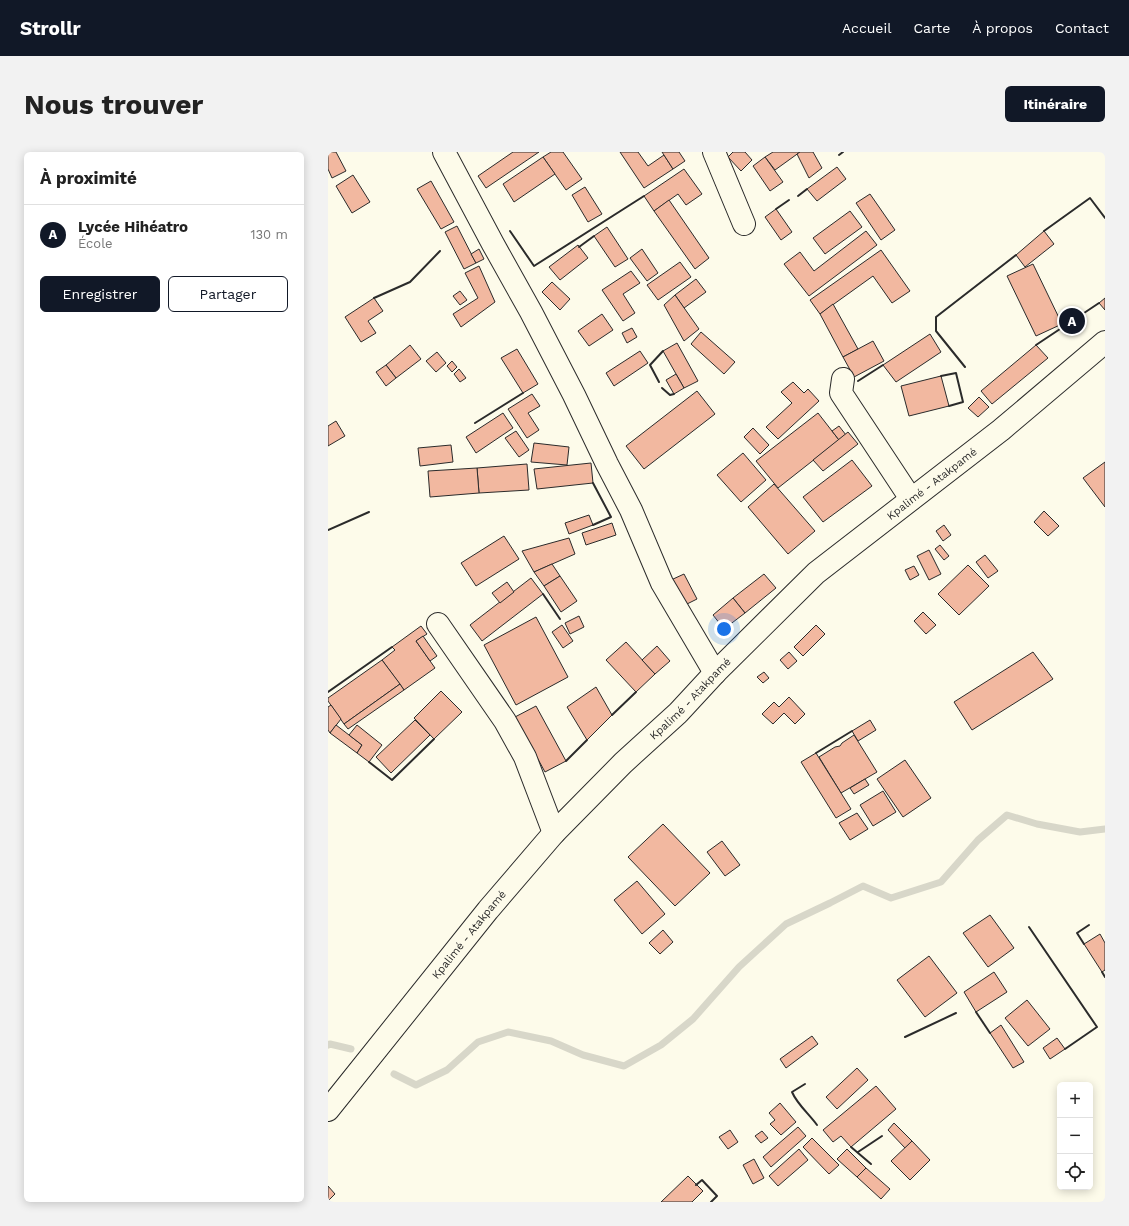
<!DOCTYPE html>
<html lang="fr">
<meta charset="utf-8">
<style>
:root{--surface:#fff;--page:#f2f2f2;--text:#222;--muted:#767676;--line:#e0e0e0;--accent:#111827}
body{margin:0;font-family:"Work Sans",sans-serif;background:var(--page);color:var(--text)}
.controls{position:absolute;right:12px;bottom:12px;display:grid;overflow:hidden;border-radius:6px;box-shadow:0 2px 10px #0003}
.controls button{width:36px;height:36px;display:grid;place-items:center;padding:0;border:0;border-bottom:1px solid var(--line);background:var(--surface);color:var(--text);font:20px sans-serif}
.you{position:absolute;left:396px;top:477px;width:14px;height:14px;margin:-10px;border:3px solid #fff;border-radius:50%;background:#1a73e8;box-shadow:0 0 0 6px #1a73e833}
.badge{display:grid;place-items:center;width:26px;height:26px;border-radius:50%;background:var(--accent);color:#fff;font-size:13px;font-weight:700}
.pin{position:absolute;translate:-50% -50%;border:2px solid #fff;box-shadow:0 1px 4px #0006}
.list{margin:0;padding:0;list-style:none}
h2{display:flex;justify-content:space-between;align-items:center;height:52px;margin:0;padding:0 16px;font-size:17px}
h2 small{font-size:13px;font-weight:400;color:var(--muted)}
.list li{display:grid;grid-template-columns:26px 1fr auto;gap:12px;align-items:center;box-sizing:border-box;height:60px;padding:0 16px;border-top:1px solid var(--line)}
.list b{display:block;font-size:15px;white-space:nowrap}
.list p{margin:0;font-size:13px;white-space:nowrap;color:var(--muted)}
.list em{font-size:13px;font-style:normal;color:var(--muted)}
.actions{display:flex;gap:8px;padding:12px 16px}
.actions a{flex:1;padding:9px 0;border:1px solid var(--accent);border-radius:6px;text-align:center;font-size:14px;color:var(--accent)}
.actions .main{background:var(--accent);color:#fff}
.icon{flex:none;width:22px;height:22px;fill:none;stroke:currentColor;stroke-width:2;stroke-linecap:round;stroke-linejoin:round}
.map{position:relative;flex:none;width:777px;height:1050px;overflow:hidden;border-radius:6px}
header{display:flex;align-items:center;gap:24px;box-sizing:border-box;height:56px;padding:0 20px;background:var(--accent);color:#fff}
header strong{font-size:19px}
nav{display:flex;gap:22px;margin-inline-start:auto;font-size:14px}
.intro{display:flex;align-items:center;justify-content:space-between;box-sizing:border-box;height:96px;padding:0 24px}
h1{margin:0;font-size:28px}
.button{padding:10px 18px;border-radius:6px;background:var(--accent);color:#fff;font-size:14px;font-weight:700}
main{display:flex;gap:24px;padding:0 24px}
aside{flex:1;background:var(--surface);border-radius:6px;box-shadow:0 2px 10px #0003}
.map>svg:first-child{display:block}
</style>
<header>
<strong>Strollr</strong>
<nav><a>Accueil</a><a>Carte</a><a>À propos</a><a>Contact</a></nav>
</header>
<div class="intro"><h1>Nous trouver</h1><a class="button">Itinéraire</a></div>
<main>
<aside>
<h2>À proximité<small></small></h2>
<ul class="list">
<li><span class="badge">A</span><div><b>Lycée Hihéatro</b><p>École</p></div><em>130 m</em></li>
</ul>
<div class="actions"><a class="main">Enregistrer</a><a>Partager</a></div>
</aside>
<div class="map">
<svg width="777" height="1050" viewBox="0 0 777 1050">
<rect width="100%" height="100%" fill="#fdfbea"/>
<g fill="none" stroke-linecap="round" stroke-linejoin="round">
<g stroke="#d8d7c9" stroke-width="7">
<path d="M0,893L2,892L23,897"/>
<path d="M66,922L88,933L119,918L150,890L180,880L223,889L255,903L296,914L333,893L365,867L411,815L458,772L502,751L535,734L563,746L613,730L650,688L679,663L709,672L752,680L777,677"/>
</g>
</g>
<g fill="#f2b8a0" stroke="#2b2b2b">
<path d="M0,0H8L18,19L4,26L0,17Z"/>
<path d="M185,0H211L158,36L150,24Z"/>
<path d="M223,0H235L254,27L238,38L215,5Z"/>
<path d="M292,0H310L320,14L336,3L345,17L316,36Z"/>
<path d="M334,0H351L357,9L345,17Z"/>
<path d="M405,0H417L424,8L413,19L400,5Z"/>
<path d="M445,0H472L447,18L437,5Z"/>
<path d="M472,0H485L494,16L481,26L469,2Z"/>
<path d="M215,5L227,22L186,50L175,32Z"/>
<path d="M437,5L455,30L442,39L425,14Z"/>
<path d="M509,15L518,27L489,49L479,37Z"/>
<path d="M356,17L374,42L358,53L350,42L326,59L316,44Z"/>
<path d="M25,23L42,50L24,61L8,34Z"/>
<path d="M103,29L126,70L113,77L89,37Z"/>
<path d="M257,35L274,62L260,70L244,43Z"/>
<path d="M542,42L567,78L553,88L528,51Z"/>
<path d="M341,48L381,106L367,117L326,59Z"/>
<path d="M448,57L464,80L453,88L437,65Z"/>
<path d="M522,59L534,75L497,102L485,86Z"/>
<path d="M129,74L148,111L136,117L117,80Z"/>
<path d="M279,75L300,107L287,115L266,84Z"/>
<path d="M538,79L549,93L481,144L456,112L472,100L486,119Z"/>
<path d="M716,79L726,92L697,115L688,103Z"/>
<path d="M250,93L260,106L232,128L221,115Z"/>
<path d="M151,97L156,107L148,111L143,102Z"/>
<path d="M314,97L330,121L319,129L302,106Z"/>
<path d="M553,98L582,139L564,151L545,124L492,162L482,148Z"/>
<path d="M352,110L363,125L330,148L319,133Z"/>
<path d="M705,112L734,172L708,184L679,124Z"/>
<path d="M151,114L167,150L133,175L125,162L150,146L137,121Z"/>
<path d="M303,119L312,131L295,142L307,161L295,169L274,138Z"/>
<path d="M368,127L378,140L356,156L347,143Z"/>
<path d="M224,130L242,147L232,158L214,140Z"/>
<path d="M132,139L139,148L132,153L125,144Z"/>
<path d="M347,143L371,177L356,189L336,153Z"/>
<path d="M46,146L55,159L40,169L48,181L33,190L17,165Z"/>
<path d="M777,146V158L771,151Z"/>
<path d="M505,152L530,197L515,205L492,162Z"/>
<path d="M274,162L285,178L261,194L250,179Z"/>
<path d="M304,176L309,185L299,191L294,181Z"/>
<path d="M373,180L407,210L396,222L363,192Z"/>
<path d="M602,182L613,200L568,230L555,213Z"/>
<path d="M545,189L556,209L526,225L515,205Z"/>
<path d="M349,191L370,229L356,236L335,199Z"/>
<path d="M82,193L93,207L68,226L58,213Z"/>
<path d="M708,193L720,206L664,252L653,239Z"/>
<path d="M189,197L210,232L195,241L173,206Z"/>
<path d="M312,199L320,211L286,234L278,221Z"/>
<path d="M109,200L118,211L108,220L98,209Z"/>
<path d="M124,209L129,215L124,220L119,214Z"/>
<path d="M58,213L68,226L58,234L48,220Z"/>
<path d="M131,217L138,226L132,230L126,222Z"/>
<path d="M348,222L356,236L346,242L338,228Z"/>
<path d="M613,224L621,254L581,264L573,234Z"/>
<path d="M465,230L476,241L480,237L491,249L450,287L438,275L464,251L453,240Z"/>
<path d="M369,239L387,262L316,317L298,294Z"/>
<path d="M204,242L212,254L200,261L211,278L199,286L180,257Z"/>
<path d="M651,245L661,255L650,265L640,256Z"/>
<path d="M175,261L185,276L148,301L138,285Z"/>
<path d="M490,261L511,288L450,336L428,309Z"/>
<path d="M8,269L17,284L0,294V274Z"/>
<path d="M511,274L518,283L511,288L504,279Z"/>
<path d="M425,276L441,293L432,302L416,285Z"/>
<path d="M188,279L201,298L191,305L177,286Z"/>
<path d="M520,280L530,292L495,319L485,308Z"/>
<path d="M206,291L241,295L239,313L203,310Z"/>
<path d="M123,293L125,310L92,314L90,296Z"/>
<path d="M415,301L438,328L413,350L389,323Z"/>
<path d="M524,308L544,334L495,370L475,345Z"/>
<path d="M777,310V355L755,326Z"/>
<path d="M263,311L265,331L209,337L206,317Z"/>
<path d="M199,312L201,338L151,341L149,316Z"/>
<path d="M149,316L151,341L102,345L100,319Z"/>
<path d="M446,332L487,379L460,402L420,355Z"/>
<path d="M716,359L731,374L720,384L706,370Z"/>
<path d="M261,363L265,373L241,382L237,371Z"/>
<path d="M284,371L288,383L258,393L254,381Z"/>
<path d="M616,373L623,383L615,389L608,379Z"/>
<path d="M176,384L191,407L148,434L133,411Z"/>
<path d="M241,386L247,402L206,420L194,399Z"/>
<path d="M612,393L621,404L616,408L607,397Z"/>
<path d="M601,398L613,422L601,428L589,404Z"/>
<path d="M657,403L670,419L660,426L648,410Z"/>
<path d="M224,412L232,424L216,434L206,420Z"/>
<path d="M640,413L661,434L631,463L610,442Z"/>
<path d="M586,414L591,423L582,428L577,418Z"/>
<path d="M356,422L369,447L357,453L343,428Z"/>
<path d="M436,422L448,436L417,461L405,446Z"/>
<path d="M232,424L249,449L233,460L216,434Z"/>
<path d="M203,426L215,442L154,489L142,473Z"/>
<path d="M179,430L186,440L172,451L164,441Z"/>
<path d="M405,446L417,461L396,477L385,463Z"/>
<path d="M595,460L608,473L598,482L586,469Z"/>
<path d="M251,464L256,475L242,482L237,471Z"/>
<path d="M208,465L240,525L188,553L156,493Z"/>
<path d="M234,473L245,489L235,496L224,480Z"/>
<path d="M488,473L497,482L475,504L466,495Z"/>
<path d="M93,474L99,482L88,489L107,516L76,538L54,508L67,498L64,495Z"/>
<path d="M95,484L109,504L102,509L88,489Z"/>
<path d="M298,490L327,522L308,540L278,508Z"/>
<path d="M329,494L342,509L327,522L314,508Z"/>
<path d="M461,500L469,509L460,517L452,508Z"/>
<path d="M705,500L725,527L644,578L626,550Z"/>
<path d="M54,508L72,532L16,572L0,549V546Z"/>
<path d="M436,520L441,526L435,531L429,525Z"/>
<path d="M72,532L76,538L20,577L16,572Z"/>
<path d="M268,535L284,563L259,588L239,555Z"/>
<path d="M113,539L134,560L106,587L86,566Z"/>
<path d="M461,545L477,562L467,572L456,561L445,572L434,562L446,550L451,555Z"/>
<path d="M3,553L13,567L2,581L0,578V555Z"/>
<path d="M208,554L238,609L217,620L187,565Z"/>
<path d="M87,568L102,583L63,621L48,605Z"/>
<path d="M542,568L548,578L530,589L524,579Z"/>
<path d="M8,573L34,593L29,601L2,581Z"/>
<path d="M29,573L54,593L41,610L29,601L34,593L21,583Z"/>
<path d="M526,583L549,620L513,641L491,605L507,595L512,594L514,591Z"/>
<path d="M488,601L523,657L508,666L473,610Z"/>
<path d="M577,608L603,646L575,665L549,627Z"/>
<path d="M537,627L541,633L526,642L522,636Z"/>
<path d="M555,639L568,660L545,674L532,653Z"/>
<path d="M529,661L540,677L522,688L511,671Z"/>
<path d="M335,672L382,721L347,754L300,705Z"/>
<path d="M394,689L412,713L397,724L379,700Z"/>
<path d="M309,729L337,762L314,782L286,748Z"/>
<path d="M662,763L686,796L660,815L635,781Z"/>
<path d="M335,778L345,790L332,802L321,791Z"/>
<path d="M772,782L777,791V818L774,820L756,792Z"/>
<path d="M601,804L629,841L597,865L569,828Z"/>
<path d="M666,820L679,840L648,860L636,840Z"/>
<path d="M699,848L722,877L700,894L677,866Z"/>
<path d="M673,873L696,910L685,916L662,881Z"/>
<path d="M484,884L490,892L458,916L452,907Z"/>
<path d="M729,886L737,897L722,907L715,896Z"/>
<path d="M529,916L540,928L509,957L498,945Z"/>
<path d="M548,934L568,957L523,995L513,984L505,990L495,978Z"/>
<path d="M452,951L468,970L453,983L442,972L447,968L441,961Z"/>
<path d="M566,971L584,989L577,996L560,978Z"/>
<path d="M470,975L478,984L443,1015L435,1005Z"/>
<path d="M402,978L410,990L400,997L391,985Z"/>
<path d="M434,979L440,986L433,991L427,984Z"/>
<path d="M484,986L511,1013L501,1022L475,995Z"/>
<path d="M584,989L602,1008L582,1028L563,1009Z"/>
<path d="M471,997L480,1008L450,1034L441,1024Z"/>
<path d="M519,997L538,1016L529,1025L509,1007Z"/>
<path d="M426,1007L436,1026L425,1032L415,1013Z"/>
<path d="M538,1016L562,1037L553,1047L529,1025Z"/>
<path d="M360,1024L375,1039L364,1050H333Z"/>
<path d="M0,1034L7,1042L0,1049Z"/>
</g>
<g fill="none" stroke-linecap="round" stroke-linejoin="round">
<defs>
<g id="street">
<path d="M116,0L165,92L203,160L246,243L279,312L303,358L334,431L387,521"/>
<path d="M386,0L416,72"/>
<path d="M515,227L513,241L583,347"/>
<path d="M110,472L177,569L197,605L226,681"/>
</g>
<g id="primary">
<path id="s1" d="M0,958L160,758L226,681L295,611L350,561L387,521L488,421L673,278L777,190"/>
</g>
</defs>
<use href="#street" stroke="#2b2b2b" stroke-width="24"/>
<use href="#primary" stroke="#2b2b2b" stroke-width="24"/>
<use href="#street" stroke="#fdfbea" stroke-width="22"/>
<use href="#primary" stroke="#fdfbea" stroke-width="22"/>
<g stroke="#2b2b2b" stroke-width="2">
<path d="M511,3L515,0"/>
<path d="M470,44L479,37"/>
<path d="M448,57L461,48"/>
<path d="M182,79L206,114L316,44"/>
<path d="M716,79L762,46L777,66"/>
<path d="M251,95L266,84"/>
<path d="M46,146L82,130L112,99"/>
<path d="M708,193L771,151"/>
<path d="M637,215L608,179V165L688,103"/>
<path d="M613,224L628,221L635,250L621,254"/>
<path d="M530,229L555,213"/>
<path d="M331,230L322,213L335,199"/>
<path d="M334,236L342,243L346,242"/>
<path d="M147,271L195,241"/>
<path d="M265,373L283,365L265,331"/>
<path d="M0,378L41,360"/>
<path d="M215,442L232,467"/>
<path d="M0,540L64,495"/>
<path d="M284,563L308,540"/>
<path d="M488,601L524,579"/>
<path d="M238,609L259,588"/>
<path d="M41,610L64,628L106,587"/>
<path d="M701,775L769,875L737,897"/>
<path d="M756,792L749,781L761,773"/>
<path d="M774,820L777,825"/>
<path d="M648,860L662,881"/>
<path d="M577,885L628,861"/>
<path d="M477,932L464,940C469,952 481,962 489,973"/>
<path d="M523,995L543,1012"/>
<path d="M530,1000L554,984"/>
<path d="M368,1033L374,1028L389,1044L383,1050"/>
</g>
</g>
<g text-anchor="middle" stroke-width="3" stroke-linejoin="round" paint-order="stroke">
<g font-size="11" fill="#2b2b2b" stroke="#fdfbea">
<text dy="4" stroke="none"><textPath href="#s1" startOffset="873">Kpalimé - Atakpamé</textPath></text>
<text dy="4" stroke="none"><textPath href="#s1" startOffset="549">Kpalimé - Atakpamé</textPath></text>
<text dy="4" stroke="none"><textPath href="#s1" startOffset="225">Kpalimé - Atakpamé</textPath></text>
</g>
</g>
</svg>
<div class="controls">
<button>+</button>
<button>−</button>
<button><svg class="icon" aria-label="locate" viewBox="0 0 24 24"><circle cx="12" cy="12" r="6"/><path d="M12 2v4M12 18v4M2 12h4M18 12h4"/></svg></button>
</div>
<div class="you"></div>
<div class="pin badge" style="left:744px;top:169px">A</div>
</div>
</main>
